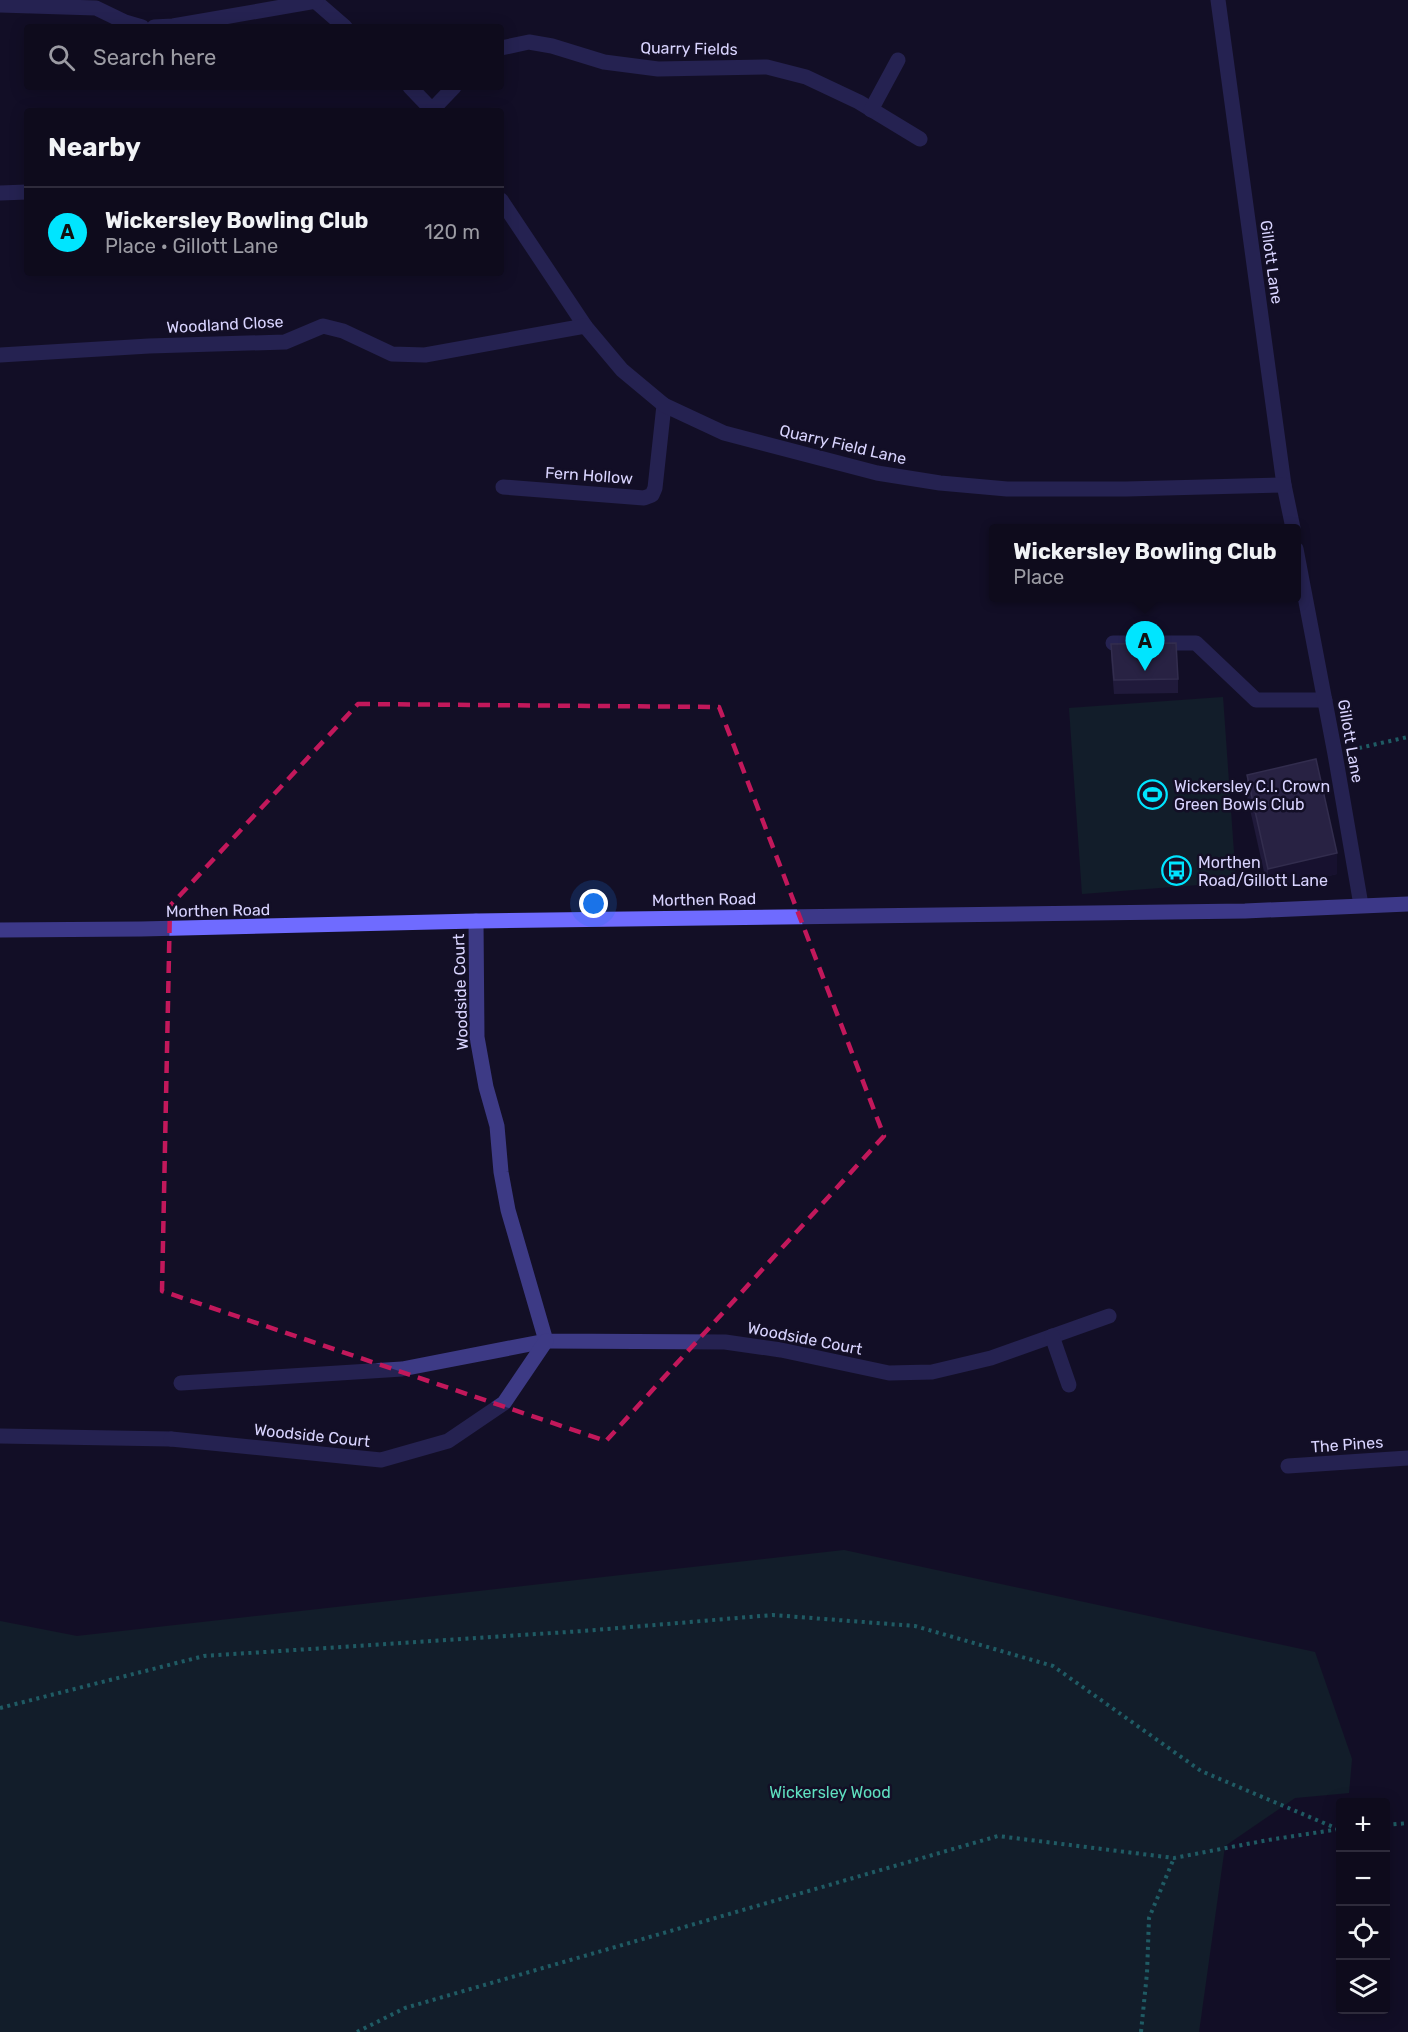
<!DOCTYPE html>
<meta charset="utf-8">
<style>
:root{--surface:#0e0b1c;--page:#171425;--text:#f1f3f6;--muted:#9b9ba3;--line:#2e2b3b;--accent:#00e5ff}
body{margin:0;font-family:Rubik,sans-serif;background:var(--page);color:var(--text)}
.controls{position:absolute;right:18px;bottom:18px;display:grid;overflow:hidden;border-radius:6px;box-shadow:0 3px 15px #0003}
.controls button{width:54px;height:54px;display:grid;place-items:center;padding:0;border:0;border-bottom:2px solid var(--line);background:var(--surface);color:var(--text);font:30px sans-serif}
.you{position:absolute;left:594px;top:904px;width:21px;height:21px;margin:-15px;border:4px solid #fff;border-radius:50%;background:#1a73e8;box-shadow:0 0 0 9px #1a73e833}
.badge{display:grid;place-items:center;width:39px;height:39px;border-radius:50%;background:var(--accent);color:#111;font-size:20px;font-weight:700}
.pin{position:absolute;translate:-50% -50px;filter:drop-shadow(0 2px 3px #0008)}
.pin::after{content:'';position:absolute;top:32px;width:21px;height:18px;background:inherit;clip-path:polygon(0 0,100% 0,50% 100%)}
.popup{position:absolute;left:989px;top:524px;width:312px;height:78px;box-sizing:border-box;display:grid;place-content:center;border-radius:6px;background:var(--surface);filter:drop-shadow(0 2px 4px #0005);font-size:20px;white-space:nowrap;color:var(--muted)}
.popup b{font-size:22px;color:var(--text)}
.popup::after{content:'';position:absolute;left:50%;top:100%;margin-left:-12px;border:12px solid transparent;border-top-color:var(--surface)}
.list{margin:0;padding:0;list-style:none}
h2{display:flex;justify-content:space-between;align-items:center;height:78px;margin:0;padding:0 24px;font-size:26px}
h2 small{font-size:20px;font-weight:400;color:var(--muted)}
.list li{display:grid;grid-template-columns:39px 1fr auto;gap:18px;align-items:center;box-sizing:border-box;height:90px;padding:0 24px;border-top:2px solid var(--line)}
.list b{display:block;font-size:22px;white-space:nowrap}
.list p{margin:0;font-size:20px;white-space:nowrap;color:var(--muted)}
.list em{font-size:20px;font-style:normal;color:var(--muted)}
.icon{flex:none;width:33px;height:33px;fill:none;stroke:currentColor;stroke-width:2;stroke-linecap:round;stroke-linejoin:round}
.map{position:relative;flex:none;width:1408px;height:2032px;overflow:hidden}
.search{position:absolute;background:var(--surface);box-shadow:0 3px 15px #0003;left:24px;top:24px;width:480px;height:66px;display:flex;align-items:center;gap:15px;box-sizing:border-box;padding:0 21px;border-radius:6px;color:var(--muted);font-size:22px}
.panel{position:absolute;background:var(--surface);box-shadow:0 3px 15px #0003;left:24px;top:108px;width:480px;height:168px;border-radius:6px}
.map>svg:first-child{display:block}
</style>
<div class="map">
<svg width="1408" height="2032" viewBox="0 0 1408 2032">
<rect width="100%" height="100%" fill="#130f26"/>
<g fill="#12302f">
<path d="M1223,697L1236,882L1082,894L1069,708Z"/>
<path d="M844,1550L1315,1652L1352,1759L1349,1793L1295,1798L1225,1846L1199,2032H0V1621L77,1636Z"/>
</g>
<g fill="none" stroke-linecap="round" stroke-linejoin="round">
<g stroke="#2fb8b0" stroke-width="4" stroke-dasharray="3 4.5" stroke-linecap="butt">
<path d="M1359,748L1408,737"/>
<path d="M0,1708L204,1656L583,1631L773,1615L915,1626L1053,1666L1201,1771L1338,1829"/>
<path d="M1386,1825L1408,1823"/>
<path d="M357,2032L405,2008L998,1836L1174,1858L1268,1840L1340,1829"/>
<path d="M1141,2032L1147,1973L1149,1918L1174,1858"/>
</g>
<g stroke="#3d3a85" stroke-width="15">
<path d="M503,487L644,498L652,495L655,488L664,405"/>
<path d="M1113,643H1196L1256,700H1325"/>
<path d="M181,1383L402,1369L546,1341"/>
<path d="M0,1436L171,1439"/>
</g>
<g stroke="#3d3a85" stroke-width="15">
<path d="M314,0L345,27"/>
<path d="M1218,0L1284,485L1293,528"/>
<path d="M0,5L96,8L125,22L142,27"/>
<path d="M154,27L173,26L316,1"/>
<path d="M501,48L529,42L552,46L604,62L658,69L767,67L806,77L859,102L920,139"/>
<path d="M410,87L433,111"/>
<path d="M432,110L454,87"/>
<path d="M871,110L898,60"/>
<path d="M0,193L27,192"/>
<path d="M501,200L585,326L622,370L664,405L724,433L877,473L940,483L1007,489H1126L1284,485"/>
<path d="M0,355L149,346L285,342L323,326L343,331L392,354L425,355L585,326"/>
<path d="M1296,549L1335,754L1361,905"/>
<path d="M476,921L477,1037L486,1087L497,1126L501,1172L508,1210L546,1341L725,1342L781,1350L889,1373L932,1372L991,1358L1109,1316"/>
<path d="M1052,1336L1069,1385"/>
<path d="M171,1439L381,1460L448,1441L504,1403L546,1341"/>
<path d="M1288,1466L1408,1458"/>
</g>
<path stroke="#6f6bff" stroke-width="15" d="M0,930L141,929L476,921L1245,911L1408,904"/>
</g>
<g fill="#312854">
<path d="M1111,644L1178,679V693L1114,694L1111,658Z"/>
<path d="M1247,775L1337,874L1268,890L1247,796Z"/>
</g>
<path fill="#1d163a" d="M1337,853V874L1268,890V869Z"/>
<g fill="#433a66" stroke="#5a527e" stroke-width="1.5">
<path d="M1176,643L1178,679L1114,680L1111,644Z"/>
<path d="M1316,759L1337,853L1268,869L1247,775Z"/>
</g>
<path d="M0 0H1408V2032H0ZM358,704L719,707L884,1136L606,1441L162,1291L170,906Z" fill="#130f26" fill-opacity=".55" fill-rule="evenodd"/>
<path fill="none" stroke="#c2185b" stroke-width="4.5" stroke-dasharray="12 8" stroke-linejoin="round" d="M358,704L719,707L884,1136L606,1441L162,1291L170,906Z"/>
<defs>
<symbol id="stadium-ring" viewBox="-11 -11 22 22"><circle r="9.5" fill="#130f26" stroke="#00e5ff" stroke-width="1.5"/><path d="M0-5a6.5 5 0 1 0 0 10a6.5 5 0 1 0 0-10ZM-3.5-1.8h7v3.6h-7Z" fill="#00e5ff"/></symbol>
<symbol id="bus-ring" viewBox="-11 -11 22 22"><circle r="9.5" fill="#130f26" stroke="#00e5ff" stroke-width="1.5"/><path d="M-5-6H5V4H4V6H2V4H-2V6H-4V4H-5ZM-3.5-4V0h7V-4ZM-3.5 1.2v1.5H-2V1.2ZM2 1.2v1.5H3.5V1.2Z" fill="#00e5ff"/></symbol>
</defs>
<g fill-rule="evenodd">
<use href="#stadium-ring" x="1136" y="778" width="33" height="33"/>
<use href="#bus-ring" x="1160" y="854" width="33" height="33"/>
</g>
<g text-anchor="middle" stroke-width="5" stroke-linejoin="round" paint-order="stroke">
<g font-size="16" fill="#d9d4ff" stroke="#130f26">
<text transform="translate(689 48) rotate(1)" y="6">Quarry Fields</text>
<text transform="translate(1272 262) rotate(82)" y="6">Gillott Lane</text>
<text transform="translate(225 324) rotate(-3)" y="6">Woodland Close</text>
<text transform="translate(843 444) rotate(13)" y="6">Quarry Field Lane</text>
<text transform="translate(589 475) rotate(4)" y="6">Fern Hollow</text>
<text transform="translate(1351 741) rotate(80)" y="6">Gillott Lane</text>
<text transform="translate(704 899) rotate(-1)" y="6">Morthen Road</text>
<text transform="translate(218 910) rotate(-1)" y="6">Morthen Road</text>
<text transform="translate(460 992) rotate(-92)" y="6">Woodside Court</text>
<text transform="translate(805 1338) rotate(11)" y="6">Woodside Court</text>
<text transform="translate(312 1435) rotate(6)" y="6">Woodside Court</text>
<text transform="translate(1347 1444) rotate(-4)" y="6">The Pines</text>
</g>
<g font-size="16" fill="#d9d4ff" stroke="#130f26" text-anchor="start">
<text x="1174" y="792">Wickersley C.I. Crown<tspan x="1174" dy="18">Green Bowls Club</tspan></text>
<text x="1198" y="868">Morthen<tspan x="1198" dy="18">Road/Gillott Lane</tspan></text>
</g>
<g font-size="16" fill="#5fe0c0" stroke="#130f26">
<text x="830" y="1798">Wickersley Wood</text>
</g>
</g>
</svg>
<div class="controls">
<button>+</button>
<button>−</button>
<button><svg class="icon" aria-label="locate" viewBox="0 0 24 24"><circle cx="12" cy="12" r="6"/><path d="M12 2v4M12 18v4M2 12h4M18 12h4"/></svg></button>
<button><svg class="icon" aria-label="layers" viewBox="0 0 24 24"><path d="M12 4l9 5-9 5-9-5zM3 14l9 5 9-5"/></svg></button>
</div>
<div class="you"></div>
<div class="pin badge" style="left:1145px;top:671px">A</div>
<div class="popup"><b>Wickersley Bowling Club</b>Place</div>
<div class="search"><svg class="icon" aria-label="search" viewBox="0 0 24 24"><circle cx="10" cy="10" r="6"/><path d="M15 15l6 6"/></svg>Search here</div>
<section class="panel">
<h2>Nearby<small></small></h2>
<ul class="list">
<li><span class="badge">A</span><div><b>Wickersley Bowling Club</b><p>Place · Gillott Lane</p></div><em>120 m</em></li>
</ul>
</section>
</div>
